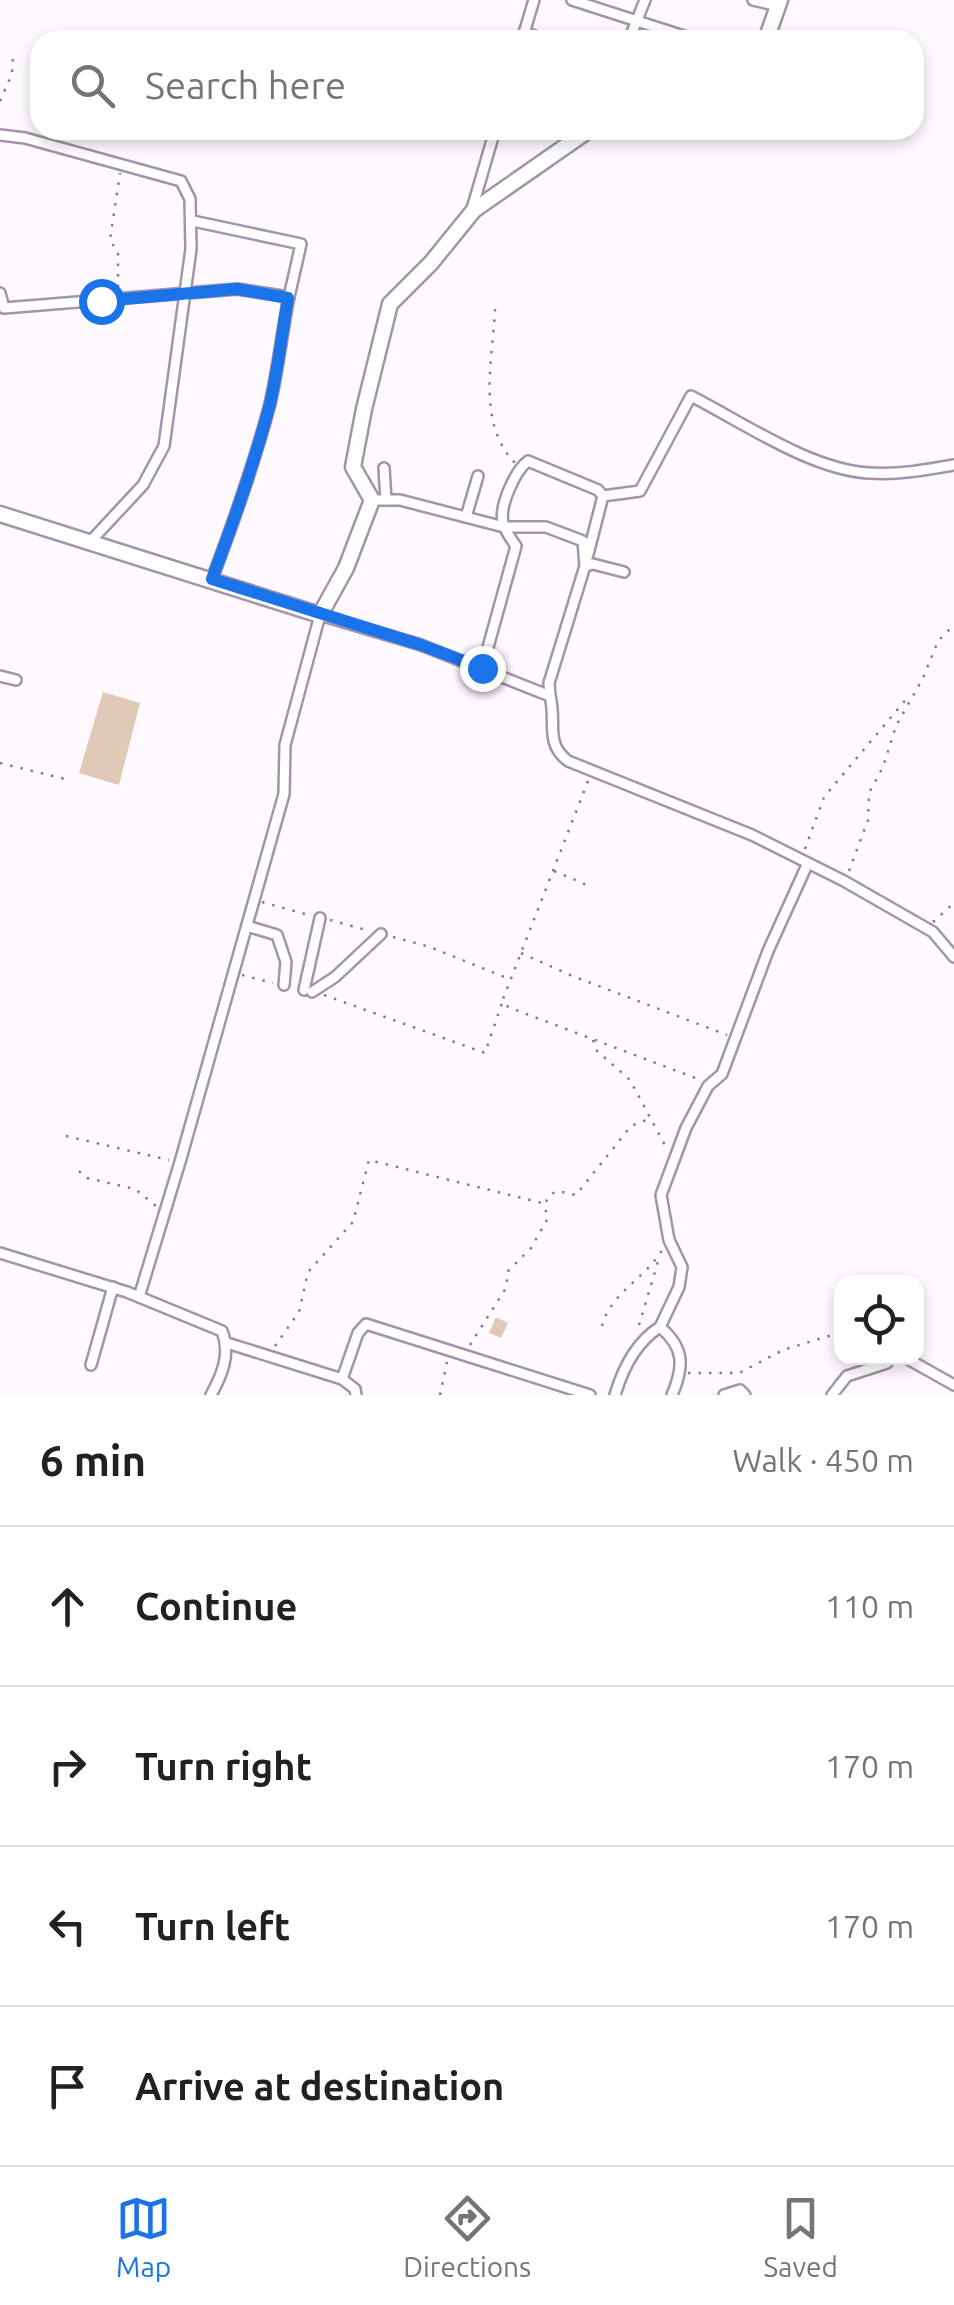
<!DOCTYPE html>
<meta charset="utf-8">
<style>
:root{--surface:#fff;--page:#f6f6f6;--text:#202124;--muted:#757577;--line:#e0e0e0;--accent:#1a73e8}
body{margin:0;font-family:Ubuntu,sans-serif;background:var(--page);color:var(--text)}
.controls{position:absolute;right:30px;bottom:30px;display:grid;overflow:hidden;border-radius:20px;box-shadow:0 5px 15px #0003}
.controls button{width:90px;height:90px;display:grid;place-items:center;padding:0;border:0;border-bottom:2px solid var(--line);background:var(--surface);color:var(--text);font:50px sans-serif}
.stop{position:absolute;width:30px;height:30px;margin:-22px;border:8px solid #1a73e8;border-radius:50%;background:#fff}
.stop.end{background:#1a73e8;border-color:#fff;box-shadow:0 2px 10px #0008}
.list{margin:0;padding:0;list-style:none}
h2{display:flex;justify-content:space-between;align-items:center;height:130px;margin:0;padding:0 40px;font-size:42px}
h2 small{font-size:32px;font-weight:400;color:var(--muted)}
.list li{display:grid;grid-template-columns:65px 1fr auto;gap:30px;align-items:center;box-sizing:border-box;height:160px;padding:0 40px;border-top:2px solid var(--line)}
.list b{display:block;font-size:38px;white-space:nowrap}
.list em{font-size:32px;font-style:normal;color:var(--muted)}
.icon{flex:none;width:55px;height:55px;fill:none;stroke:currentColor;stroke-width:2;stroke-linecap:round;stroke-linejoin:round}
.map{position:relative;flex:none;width:954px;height:1395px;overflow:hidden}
.search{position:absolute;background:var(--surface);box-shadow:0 5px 15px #0003;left:30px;right:30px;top:30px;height:110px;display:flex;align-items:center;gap:25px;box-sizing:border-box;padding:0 35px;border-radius:30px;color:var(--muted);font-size:38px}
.sheet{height:770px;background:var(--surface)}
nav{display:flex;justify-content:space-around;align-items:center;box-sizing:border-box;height:140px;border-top:2px solid var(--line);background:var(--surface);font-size:28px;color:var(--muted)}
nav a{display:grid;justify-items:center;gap:5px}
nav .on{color:var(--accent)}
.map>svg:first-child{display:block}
</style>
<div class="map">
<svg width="954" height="1395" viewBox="0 0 954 1395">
<rect width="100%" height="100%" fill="#fefaff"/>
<g fill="#e1c9b8">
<path d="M103,692L140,703L119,785L79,773Z"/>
<path d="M496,1317L508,1323L501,1338L489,1333Z"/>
</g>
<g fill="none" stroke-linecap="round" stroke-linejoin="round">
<defs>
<g id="street">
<path d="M572,0L696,40"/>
<path d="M753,0L778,6"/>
<path d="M524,32L546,40"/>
<path d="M522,40L534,0"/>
<path d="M629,40L645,0"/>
<path d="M0,135L25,138L181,181L190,199L191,249L164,446L143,485L88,544"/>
<path d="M472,209L495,130"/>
<path d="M0,293L4,308L237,289L289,297L301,244L193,221"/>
<path d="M384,468L386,500"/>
<path d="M466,517L478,476"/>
<path d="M624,572L593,564L585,566L603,496L640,491L691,396C742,422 811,470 869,473C898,475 926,470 954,465"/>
<path d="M212,579C234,521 254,464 270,404C278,369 282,333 289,297"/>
<path d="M482,669L516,546C511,539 505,531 503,523C499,506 515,471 528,461L598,490L603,496"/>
<path d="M0,676L16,680"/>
<path d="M550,696C557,721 544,743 568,761L752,835L844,881L933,932L954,957"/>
<path d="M247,926L277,935L286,962L284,985"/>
<path d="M304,990L320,918"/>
<path d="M312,992L335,977L381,934"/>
<path d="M0,1253L127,1292L222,1331C231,1354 222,1375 211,1395"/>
<path d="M139,1297L180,1162L284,794L285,745L320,615L421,645L550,696L549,683L585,566L583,541L546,527H504L400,500H372"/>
<path d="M227,1343L342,1379L355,1389L356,1395"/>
<path d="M906,1358L954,1385"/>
<path d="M91,1365L113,1287"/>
<path d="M342,1379L358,1333L366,1324L590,1395"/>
<path d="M615,1395C623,1368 636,1342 660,1327"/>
<path d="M672,1395C684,1367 685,1348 660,1327L679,1287L682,1267L669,1240L661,1195L686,1128L708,1086L722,1074L768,951L807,865"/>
<path d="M724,1395L740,1390L745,1395"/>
<path d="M832,1395L847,1376L887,1363"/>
</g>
<g id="secondary">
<path d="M766,40L780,0"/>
<path d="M0,514L320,615L346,568L372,500L353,467L364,409L390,304L431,263L474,210L589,130"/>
</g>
</defs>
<use href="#street" stroke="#a494a9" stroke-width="14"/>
<use href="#secondary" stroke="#a494a9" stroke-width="19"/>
<g stroke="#827d84" stroke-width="2.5" stroke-dasharray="2.5 8" stroke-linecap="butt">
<path d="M0,101L12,74L13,55"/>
<path d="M118,287V253L110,240L120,173"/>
<path d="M495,309C493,358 476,423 515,463"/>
<path d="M0,763L69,780"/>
<path d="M588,781L503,999L508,1007L698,1079"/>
<path d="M805,849L824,797L908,697"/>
<path d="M554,871L587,885"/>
<path d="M849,871L868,820L869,793L883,767L896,726L923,678L938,641L954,625"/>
<path d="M262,902L312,916"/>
<path d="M330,920L370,931"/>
<path d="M933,922L954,903"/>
<path d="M393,937L430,947L507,978"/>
<path d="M521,953L570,975L727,1035"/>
<path d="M242,975L273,983"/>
<path d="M324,995L485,1053L503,1000"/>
<path d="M593,1040L596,1050L630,1080L668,1151"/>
<path d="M66,1136L169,1160"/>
<path d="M79,1171L87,1178L135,1189L156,1206"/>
<path d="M639,1325L660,1255"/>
<path d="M602,1326C611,1292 645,1279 662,1250"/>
<path d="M470,1345L506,1288L508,1271L531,1248L548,1218C543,1206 545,1195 558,1191L576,1195L631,1126L649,1119"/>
<path d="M275,1346L299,1312L308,1272L353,1222L369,1160L546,1204"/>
<path d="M688,1373H739L783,1350L842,1332"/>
<path d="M440,1395L447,1362"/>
</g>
<use href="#street" stroke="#fff" stroke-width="9"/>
<use href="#secondary" stroke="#fff" stroke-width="14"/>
</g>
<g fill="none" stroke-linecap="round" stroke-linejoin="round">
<path stroke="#1a73e8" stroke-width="12" d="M101,301L237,289L288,298C282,333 278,369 270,404C254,464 234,521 212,579L421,645L482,668"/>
</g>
</svg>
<div class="controls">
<button><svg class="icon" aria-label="locate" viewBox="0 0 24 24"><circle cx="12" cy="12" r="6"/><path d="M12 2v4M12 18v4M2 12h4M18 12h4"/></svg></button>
</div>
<div class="stop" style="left:101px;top:301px"></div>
<div class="stop end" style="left:482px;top:668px"></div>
<div class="search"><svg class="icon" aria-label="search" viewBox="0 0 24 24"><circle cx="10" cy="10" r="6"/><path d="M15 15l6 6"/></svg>Search here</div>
</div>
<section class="sheet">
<h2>6 min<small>Walk · 450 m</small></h2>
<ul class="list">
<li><svg class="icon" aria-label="ahead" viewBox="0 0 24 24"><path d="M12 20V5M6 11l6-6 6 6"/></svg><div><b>Continue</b></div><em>110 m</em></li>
<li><svg class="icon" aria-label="right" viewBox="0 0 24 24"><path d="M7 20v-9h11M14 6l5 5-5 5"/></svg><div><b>Turn right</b></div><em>170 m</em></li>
<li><svg class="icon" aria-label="left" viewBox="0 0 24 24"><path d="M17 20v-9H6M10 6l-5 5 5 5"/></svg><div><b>Turn left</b></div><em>170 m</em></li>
<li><svg class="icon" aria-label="arrive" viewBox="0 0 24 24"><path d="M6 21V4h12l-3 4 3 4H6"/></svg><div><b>Arrive at destination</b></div></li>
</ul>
</section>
<nav>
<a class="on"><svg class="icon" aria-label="map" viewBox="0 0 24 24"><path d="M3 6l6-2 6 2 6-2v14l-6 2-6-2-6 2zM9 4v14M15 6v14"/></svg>Map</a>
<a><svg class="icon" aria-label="directions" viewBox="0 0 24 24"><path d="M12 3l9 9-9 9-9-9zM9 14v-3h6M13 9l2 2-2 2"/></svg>Directions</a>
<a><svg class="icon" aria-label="saved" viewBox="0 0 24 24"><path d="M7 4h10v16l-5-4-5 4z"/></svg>Saved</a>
</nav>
